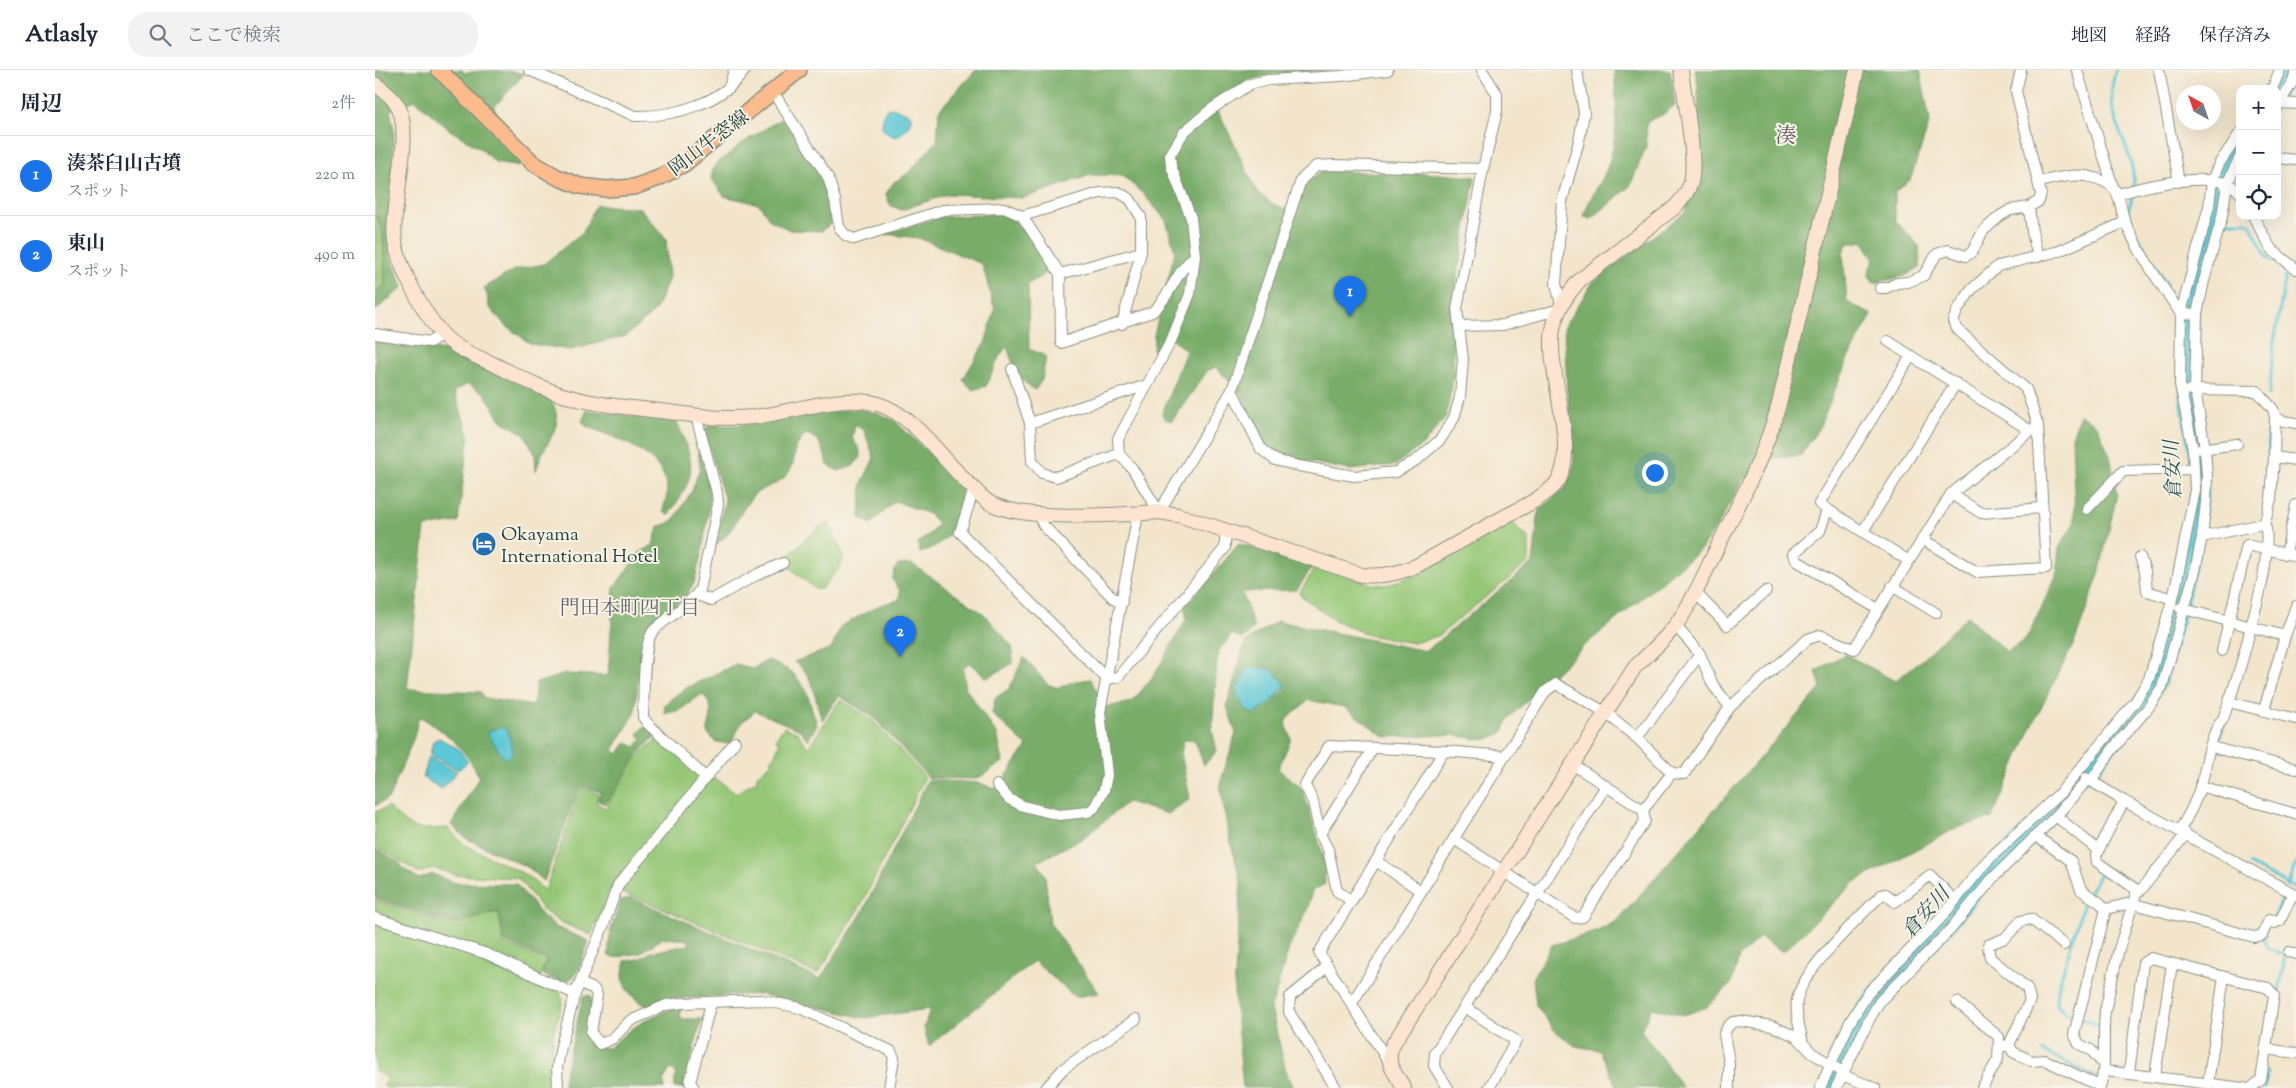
<!DOCTYPE html>
<html lang="ja">
<meta charset="utf-8">
<style>
:root{--surface:#fff;--page:#f2f2f3;--text:#1f2937;--muted:#747a83;--line:#e0e1e3;--accent:#1a73e8}
body{margin:0;font-family:"Sorts Mill Goudy","Noto Serif JP",serif;background:var(--page);color:var(--text)}
.controls{position:absolute;right:15px;top:15px;display:grid;overflow:hidden;border-radius:10px;box-shadow:0 5px 20px #0002}
.controls button{width:45px;height:45px;display:grid;place-items:center;padding:0;border:0;border-bottom:1px solid var(--line);background:var(--surface);color:var(--text);font:25px sans-serif}
.compass{position:absolute;left:1801px;top:15px;width:45px;height:45px;border-radius:50%;background:var(--surface);box-shadow:0 5px 20px #0002;rotate:320deg}
.you{position:absolute;left:1279px;top:402px;width:18px;height:18px;margin:-12px;border:4px solid #fff;border-radius:50%;background:#1a73e8;box-shadow:0 0 0 8px #1a73e833}
.badge{display:grid;place-items:center;width:32px;height:32px;border-radius:50%;background:var(--accent);color:#fff;font-size:16px;font-weight:700}
.pin{position:absolute;translate:-50% -41px;filter:drop-shadow(0 1px 2px #0008)}
.pin::after{content:'';position:absolute;top:26px;width:18px;height:15px;background:inherit;clip-path:polygon(0 0,100% 0,50% 100%)}
.list{margin:0;padding:0;list-style:none}
h2{display:flex;justify-content:space-between;align-items:center;height:65px;margin:0;padding:0 20px;font-size:21px}
h2 small{font-size:16px;font-weight:400;color:var(--muted)}
.list li{display:grid;grid-template-columns:32px 1fr auto;gap:15px;align-items:center;box-sizing:border-box;height:80px;padding:0 20px;border-top:1px solid var(--line)}
.list b{display:block;font-size:19px;white-space:nowrap}
.list p{margin:0;font-size:16px;white-space:nowrap;color:var(--muted)}
.list em{font-size:16px;font-style:normal;color:var(--muted)}
.icon{flex:none;width:28px;height:28px;fill:none;stroke:currentColor;stroke-width:2;stroke-linecap:round;stroke-linejoin:round}
.map{position:relative;flex:none;width:1921px;height:1018px;overflow:hidden}
header{display:flex;align-items:center;gap:30px;box-sizing:border-box;height:70px;padding:0 25px;background:var(--surface);border-bottom:1px solid var(--line)}
header strong{font-size:24px}
nav{display:flex;gap:28px;margin-inline-start:auto;font-size:18px}
.search{width:350px;height:45px;background:var(--page);display:flex;align-items:center;gap:12px;box-sizing:border-box;padding:0 18px;border-radius:20px;color:var(--muted);font-size:19px}
main{display:flex}
aside{flex:1;background:var(--surface)}
.map>svg:first-child{display:block}
</style>
<header>
<strong>Atlasly</strong>
<div class="search"><svg class="icon" aria-label="search" viewBox="0 0 24 24"><circle cx="10" cy="10" r="6"/><path d="M15 15l6 6"/></svg>ここで検索</div>
<nav><a>地図</a><a>経路</a><a>保存済み</a></nav>
</header>
<main>
<aside>
<h2>周辺<small>2件</small></h2>
<ul class="list">
<li><span class="badge">1</span><div><b>湊茶臼山古墳</b><p>スポット</p></div><em>220 m</em></li>
<li><span class="badge">2</span><div><b>東山</b><p>スポット</p></div><em>490 m</em></li>
</ul>
</aside>
<div class="map">
<svg width="1921" height="1018" viewBox="0 0 1921 1018">
<rect width="100%" height="100%" fill="#f7f3e8"/>
<filter id="ink" filterUnits="userSpaceOnUse"><feTurbulence type="fractalNoise" baseFrequency=".02" numOctaves="2"/><feDisplacementMap in="SourceGraphic" scale="10" xChannelSelector="R" yChannelSelector="G"/><feConvolveMatrix kernelMatrix="1 2 1 2 8 2 1 2 1" color-interpolation-filters="sRGB"/></filter>
<filter id="wash" filterUnits="userSpaceOnUse"><feTurbulence type="fractalNoise" baseFrequency=".0096" numOctaves="4" result="noise"/><feDisplacementMap in="SourceGraphic" scale="20" xChannelSelector="R" yChannelSelector="G"/><feGaussianBlur stdDeviation="1.12" result="paint"/><feColorMatrix in="noise" values="0 0 0 0 0 0 0 0 0 0 0 0 0 0 0 0 0 1.4 0 .05"/><feComposite in="paint" operator="in"/></filter>
<g filter="url(#wash)">
<rect width="100%" height="100%" fill="#f3e5cc"/>
<g fill="#96c777" stroke="#5a8256">
<path d="M0,142L8,163L10,215L0,222Z"/>
<path d="M1135,451L1154,468V492L1063,566L1038,573L993,565L957,549L924,524L941,496L996,514L1011,515L1032,508Z"/>
<path d="M454,454C472,493 476,486 446,519H440C430,509 415,501 409,489L444,457Z"/>
<path d="M465,630L496,649L550,707L487,833L443,904L273,832L235,819L216,865L183,851L168,840L143,808L81,805L58,798L45,803L0,776V742L13,737C40,762 36,760 73,758L90,775L151,805L170,821L206,717L224,724L221,733L232,739L235,730L264,684L284,668L361,723L382,710V705L394,696L405,674L401,669L409,657L423,663L433,678Z"/>
<path d="M0,830L76,855L123,842L129,874L171,890L163,911L185,923L188,930L178,965L175,1018H12L8,1016L13,1008L0,1001Z"/>
</g>
<g fill="#78ac68" stroke="#4c744e" fill-rule="evenodd">
<path d="M0,0H86L91,3C107,0 134,0 149,4L119,37L145,96L120,92L106,79L75,60L40,30L15,40L19,60L14,171L15,185L28,217L0,241V222L10,215L8,163L0,142Z"/>
<path d="M601,0H968L899,4L874,10L839,32L882,122L896,133L919,143C925,123 929,111 948,101L1064,104L1100,107L1077,238L1079,305L1071,346L1050,373L1020,395L975,400L904,386L890,376L867,325L841,297L833,300L797,351L790,349L787,344L811,281L792,265L778,281L779,265L800,181L791,150L768,124L748,106L716,105L648,128L574,124L526,140L515,135L511,124L519,112L532,104L562,71L564,40Z"/>
<path d="M1239,0H1295L1300,35L1287,45L1272,51L1271,77L1255,116L1216,149L1209,147C1212,130 1225,116 1231,101C1244,70 1242,33 1239,0Z"/>
<path d="M1320,0H1545L1555,51L1535,110L1520,122V150L1544,176L1545,197L1530,206L1499,213L1494,207L1495,198L1499,190L1488,171L1472,174L1468,183L1472,232L1497,245L1473,288L1445,356L1426,385L1399,388L1368,409L1345,452L1326,479L1209,576L1134,648L1127,663L1110,670L1078,665L1010,667L969,637L933,630L910,651L916,669L903,699L927,718L949,788L950,814L937,821L933,838L914,878L896,938L912,1006L919,1018H868L859,921L866,812L852,757L845,714L861,663L852,636L870,572L902,551L1051,581L1158,493L1164,439L1190,419L1199,394L1192,320L1189,257L1218,212L1310,142L1325,100L1323,15ZM874,597L896,599L909,620L896,632L879,644L870,640L861,619L867,612L869,601Z"/>
<path d="M407,48L446,104L453,123L457,153L446,161L415,160L395,150L384,134L349,126L336,108L339,96L366,74Z"/>
<path d="M221,135L265,138L291,169L294,208L280,241L251,266L196,280L156,274L131,256L114,237L112,224L109,218L139,200L169,194L208,162Z"/>
<path d="M630,143L647,154L676,200L653,214L654,279L671,286L667,310L660,320C644,312 637,293 632,276L624,287L611,316L598,320L588,309L610,273L620,240L607,194L544,168L510,164L565,147Z"/>
<path d="M0,269L75,282L173,327C190,350 179,361 168,382C165,387 163,394 161,401L160,384L149,364L127,351L109,323L93,314L79,321L94,365L83,452L50,457L32,619L106,622L109,628L158,636L161,613L190,604L233,606L239,518L264,483L278,475L283,457L298,451L317,421L325,398L323,378L333,412L335,433L327,481L319,513L312,524L293,543H287L280,547C279,555 269,560 266,572L260,643L238,680L243,684L252,672L260,677L267,669L263,664L270,656L281,666L263,683L231,734L223,731L226,722L205,715L169,811L154,798L92,769L76,755L104,707C90,677 72,663 44,646L39,667L14,728L0,736Z"/>
<path d="M482,339L503,343L520,351L588,416C584,450 580,471 545,483L543,473L557,462L563,453L554,444L520,431L496,454L485,448L487,413L499,388L489,360L480,355L477,368L484,378L486,387L478,396L463,401L452,394C449,381 446,368 431,364C415,379 423,388 414,402C406,415 388,416 378,426C364,441 358,465 340,475L350,431L329,360L334,355C383,358 432,343 482,339Z"/>
<path d="M212,340L302,352C322,399 321,404 293,446L288,441C289,435 292,428 292,422C292,383 240,368 211,356L207,351Z"/>
<path d="M1705,345L1722,355L1735,386L1742,424L1724,504L1700,571L1657,656L1617,748L1581,758L1480,812L1408,882L1385,867L1364,887L1356,914L1332,937L1309,945L1277,938L1266,960L1308,1018H1242L1225,980L1200,976L1179,960L1161,935L1158,907L1177,875L1221,862L1243,850L1446,618L1441,601L1470,584L1520,611L1544,592L1592,546L1632,582L1652,568L1681,506L1684,478L1700,451L1697,367Z"/>
<path d="M864,474L938,495L922,520L867,522L879,558L868,569L857,564L844,580L842,591L837,660L842,681L829,695L819,669L809,670L806,683L815,729L793,744L752,732L710,767L662,792L670,805L675,853L724,923L700,927L659,891L554,976L549,958L555,939L490,948L385,924L294,929L271,937C252,923 244,916 250,891L264,889L276,882L314,875L313,870L288,868L265,883L237,888L233,885L236,859L246,830L256,828L445,909L487,843L553,710L605,713L619,719L630,708L652,676L617,644L620,628L634,619L649,587L672,614L684,618L697,612L715,609L731,637L757,632L780,604L811,550L810,536Z"/>
<path d="M537,494L609,544L637,576L638,593L612,608L594,593L588,599L591,619L622,664L628,692L602,709L554,708L498,647L464,626L447,650C440,630 439,603 419,592L457,578L466,556L505,535L524,530L525,521L517,509L522,495Z"/>
<path d="M393,590L417,602L431,620L442,655L433,670L425,660L380,641L367,652L355,674L341,672L332,663C336,647 340,636 327,624L305,640L289,644L290,634L309,619L361,594L377,599Z"/>
<path d="M0,778L26,794V797L44,809L58,804L80,813L141,814L166,844L181,857L214,871C202,900 202,923 167,904L172,889L130,872L124,841L76,853L0,828Z"/>
<path d="M215,925C219,935 211,956 211,969L221,977L234,978C255,958 277,943 306,937L305,949H327L309,1013L312,1018H299L301,1002L295,999L288,1011L290,1018H189L188,1012L208,927Z"/>
</g>
<g fill="#5dc8d6" stroke="#3e8285">
<path d="M520,38L536,45C537,55 529,62 521,67L513,64L507,58L508,45L512,39Z"/>
<path d="M874,597L896,599L911,615L896,632L879,644C871,643 861,627 861,619L867,612L869,601Z"/>
<path d="M125,657L132,659L138,680L134,688H129L113,664L114,661Z"/>
<path d="M64,668L84,679L93,692L83,700L55,685L58,671Z"/>
<path d="M54,687L82,702L67,719L48,708Z"/>
</g>
<g fill="none" stroke-linecap="round" stroke-linejoin="round">
<g stroke="#5dc8d6" stroke-width="3">
<path d="M1741,0C1725,46 1758,71 1759,114C1759,124 1755,134 1752,144L1771,182L1792,214"/>
<path d="M1851,152H1874L1892,187L1911,199"/>
<path d="M1894,325L1899,272L1912,199"/>
<path d="M1892,339L1894,391"/>
<path d="M1844,670L1849,655"/>
<path d="M1874,794L1921,819"/>
<path d="M1912,816L1921,793"/>
<path d="M1899,848L1910,821"/>
<path d="M1891,865L1889,870L1893,878L1910,885L1903,928"/>
<path d="M1725,961L1723,955L1689,942L1681,934L1682,921L1709,832L1727,800"/>
<path d="M1667,981L1724,1008"/>
<path d="M1890,1018L1892,1001"/>
</g>
<g stroke="#5dc8d6" stroke-width="19">
<path d="M1902,22L1912,0"/>
<path d="M1711,703L1776,622L1783,609L1801,546L1819,465L1825,418L1822,378L1813,324L1815,237L1818,217L1830,179L1847,106L1857,86L1865,74"/>
<path d="M1466,992L1484,948L1503,923L1571,855L1615,801L1685,733"/>
<path d="M1453,1018L1459,1007"/>
</g>
</g>
</g>
<g filter="url(#ink)">
<g fill="none" stroke-linecap="round" stroke-linejoin="round">
<defs>
<g id="street">
<path d="M154,0L260,46C299,47 347,33 370,0"/>
<path d="M1013,0L966,6L894,10L875,14L835,40L809,62L795,85L796,96L816,148L820,186L815,224L796,271L743,369L744,384L757,398L784,442L857,320L926,110L941,96L958,95L1108,99"/>
<path d="M1646,0L1641,21L1666,124L1664,131L1654,137L1657,162L1663,187"/>
<path d="M1702,0L1738,117C1747,128 1745,141 1751,154C1765,185 1785,213 1804,241L1806,243L1822,244"/>
<path d="M1784,0L1804,112"/>
<path d="M354,18L359,0"/>
<path d="M1897,19L1905,0"/>
<path d="M398,22L453,107L460,130L464,157L470,165L479,169L568,140L629,138L647,146L685,204L686,273L777,242C796,226 801,201 820,186"/>
<path d="M1905,33L1921,34"/>
<path d="M1902,37L1917,13L1921,1"/>
<path d="M1902,88L1921,90"/>
<path d="M1665,112C1691,105 1715,100 1738,117"/>
<path d="M1743,124C1770,116 1846,97 1865,123"/>
<path d="M647,146L725,123L743,122L755,129L766,147V182L747,254"/>
<path d="M1878,146L1896,179L1921,199"/>
<path d="M685,204L766,182"/>
<path d="M1505,218H1511L1522,213L1533,212L1548,206L1562,184L1573,180L1591,186L1597,182L1608,161L1625,146L1635,140L1654,137"/>
<path d="M1186,234L1181,214L1187,131L1204,71L1209,43L1202,0"/>
<path d="M1084,256L1128,255L1185,239"/>
<path d="M0,264L55,272L67,264"/>
<path d="M1513,271L1536,286"/>
<path d="M637,299L655,353L657,391L667,403L681,407L744,384"/>
<path d="M857,320L886,379L900,390L924,396L979,406L1021,402L1043,389L1065,370L1079,348L1085,327L1088,289L1082,239L1108,99L1122,41V24L1107,0"/>
<path d="M1815,320L1882,321L1898,339L1900,347L1908,351L1921,353"/>
<path d="M321,346L342,423L343,435L325,520C312,537 294,546 279,560C267,572 269,629 268,647L272,653L330,707"/>
<path d="M1900,347L1899,387L1921,390"/>
<path d="M655,353L772,315"/>
<path d="M1826,379L1862,374"/>
<path d="M599,419L585,462L732,609"/>
<path d="M1576,424L1606,443L1667,438"/>
<path d="M1712,439L1748,401L1819,399"/>
<path d="M1452,440L1445,461L1418,484L1422,491L1503,539"/>
<path d="M663,444L668,455L738,528L747,532"/>
<path d="M1889,455L1896,429L1899,387"/>
<path d="M1488,461L1581,313"/>
<path d="M1827,467L1887,454L1889,455"/>
<path d="M1547,469L1602,502L1671,498L1663,355L1651,319L1583,260L1578,251L1583,239L1597,219L1623,196L1684,181L1750,152"/>
<path d="M1911,484L1921,435"/>
<path d="M1765,487L1770,501L1772,521L1798,529"/>
<path d="M1534,491L1444,434L1536,286L1656,361"/>
<path d="M1517,516L1561,543"/>
<path d="M1320,522L1352,555L1391,521"/>
<path d="M322,525L336,530L385,503L408,493"/>
<path d="M1805,538L1910,566"/>
<path d="M1300,555L1325,584L1338,615L1355,637"/>
<path d="M1847,581L1872,475L1921,486"/>
<path d="M732,609L743,607L850,478V459"/>
<path d="M1854,632L1921,649"/>
<path d="M1889,640L1910,566L1921,536"/>
<path d="M1262,668L1325,584"/>
<path d="M1836,677L1921,699"/>
<path d="M1197,694L1268,740"/>
<path d="M1711,708L1749,731L1921,825"/>
<path d="M1716,711L1737,680L1773,638L1787,617L1820,501L1827,467L1831,432L1832,406L1830,378L1820,320L1822,244L1829,211L1847,147L1852,114L1865,87"/>
<path d="M622,715L634,729L648,736L684,745L713,742L719,738L729,720L732,705L725,642L763,444"/>
<path d="M1825,716L1920,744"/>
<path d="M1749,731L1721,785L1722,792L1762,820"/>
<path d="M1681,746L1724,781"/>
<path d="M1804,761C1813,747 1821,731 1826,715C1832,695 1834,665 1848,649C1859,618 1869,588 1876,556C1885,523 1894,493 1891,458L1889,455"/>
<path d="M945,764L998,678"/>
<path d="M1661,766L1696,791L1706,820L1724,832L1731,839"/>
<path d="M1079,769L1200,848L1208,847L1270,751L1268,740L1297,703"/>
<path d="M1001,791L1046,821"/>
<path d="M977,831L962,821L953,779L945,764L938,732L930,715L954,676L1069,681"/>
<path d="M0,848L112,884L200,924"/>
<path d="M1914,882L1921,884"/>
<path d="M953,896L915,927L914,942L961,1018"/>
<path d="M205,913L219,919L222,925L216,963L225,974L237,969L255,951L291,935L308,933L387,930L425,938L516,981L519,988L514,1018"/>
<path d="M1582,932L1624,967L1623,989L1607,1018"/>
<path d="M977,933L1130,686"/>
<path d="M1090,937L1141,971L1114,1018"/>
<path d="M1428,973C1425,959 1420,944 1422,930C1427,900 1484,848 1506,825L1511,824L1520,832L1555,805L1580,831"/>
<path d="M1634,975L1655,930L1652,918L1615,888L1613,875L1630,868L1646,851L1656,849L1689,875"/>
<path d="M1629,976L1634,975L1638,982L1657,991L1670,990L1720,1014"/>
<path d="M1890,979L1921,983"/>
<path d="M1013,991L944,883L1069,681L1130,686L1171,621L1181,614L1230,642L1262,668L1297,703L1309,704L1355,637L1433,569L1445,565L1479,579L1576,424L1663,355"/>
<path d="M1729,995L1716,980L1704,974L1699,964L1731,839L1756,833L1879,867L1887,865L1894,850L1900,853L1901,850L1905,851L1918,823"/>
<path d="M1730,1001L1869,1018"/>
<path d="M1754,1003L1768,893L1776,888L1893,918L1899,925L1886,1010L1876,1018"/>
<path d="M1467,1005L1500,1018"/>
<path d="M1780,1006L1797,894"/>
<path d="M1833,1013L1849,907"/>
<path d="M183,1018L182,998L186,976L200,924L229,854L243,815L360,672"/>
<path d="M319,1018L315,1012L336,933"/>
<path d="M671,1018L688,999L761,949"/>
<path d="M1073,1018L1059,996L1060,983L1231,716"/>
<path d="M1354,1018V992L1349,964L1353,956L1358,952L1366,951L1397,956L1422,967L1437,983L1468,1002"/>
<path d="M1445,1018L1475,952L1493,923L1564,850L1613,790L1686,722L1760,632L1774,609L1800,520L1820,420L1818,380L1805,314L1806,243L1834,136L1837,110L1844,94L1865,63"/>
<path d="M1461,1018L1495,948L1505,931L1575,860L1617,809L1681,746L1713,709"/>
<path d="M1725,1018C1732,992 1727,968 1730,941L1744,879L1762,820H1766L1811,764"/>
</g>
<g id="secondary">
<path d="M0,14C8,20 18,27 23,36C39,67 15,136 20,172C25,200 49,244 68,265C81,279 100,286 118,294C143,306 168,320 195,327C227,336 261,338 294,342C322,346 350,350 378,347C416,343 466,323 503,334C541,346 568,391 597,417C603,423 610,431 617,434C651,451 745,445 784,442L803,445L987,505C1007,507 1024,504 1043,495C1072,479 1100,463 1129,447C1146,438 1166,429 1180,415C1207,384 1170,300 1178,259C1182,239 1192,224 1205,210L1299,138C1306,131 1313,122 1316,112C1322,87 1309,28 1306,0"/>
<path d="M1029,1018C1019,1001 1009,993 1018,974L1260,597C1274,584 1288,571 1300,556C1320,529 1332,497 1347,468C1370,422 1390,384 1404,334L1482,0"/>
</g>
<path id="primary" d="M64,0L158,93L182,107L205,116L231,119L259,117L284,108L309,94L424,0"/>
</defs>
<use href="#street" stroke="#899180" stroke-width="12"/>
<use href="#secondary" stroke="#899180" stroke-width="16"/>
<use href="#primary" stroke="#899180" stroke-width="18"/>
<use href="#street" stroke="#fff" stroke-width="10"/>
<use href="#secondary" stroke="#fde4d1" stroke-width="14"/>
<use href="#primary" stroke="#fbbb8d" stroke-width="15"/>
</g>
</g>
<defs>
<symbol id="hotel-disc" viewBox="-11 -11 22 22"><circle r="9.5" fill="#1f6fb2" stroke="#f7f3e8"/><path d="M-6-4.5h1.5V1H6V5H4.5V3h-9V5H-6ZM-4 0a1.8 1.8 0 1 1 3.6 0ZM.5 0V-2.5h3Q6-2.5 6 0Z" fill="#fff"/></symbol>
</defs>
<g fill-rule="evenodd">
<use href="#hotel-disc" x="95" y="460" width="28" height="28"/>
</g>
<g text-anchor="middle" stroke-width="4" stroke-linejoin="round" paint-order="stroke">
<g font-size="19" fill="#1f3d34" stroke="#f7f3e8">
<text transform="translate(333 72) rotate(-37)" y="7">岡山牛窓線</text>
</g>
<g font-size="19" fill="#1f3d34" stroke="#f7f3e8" text-anchor="start">
<text x="126" y="470">Okayama<tspan x="126" dy="22">International Hotel</tspan></text>
</g>
<g font-size="20" font-style="italic" fill="#2b5954" stroke="#f7f3e8">
<text transform="translate(1797 400) rotate(-93)" y="7">倉安川</text>
<text transform="translate(1550 842) rotate(-48)" y="7">倉安川</text>
</g>
<g font-size="20" fill="#666167" stroke="#f7f3e8">
<text x="255" y="544">門田本町四丁目</text>
</g>
<g font-size="21" fill="#666167" stroke="#f7f3e8">
<text x="1411" y="72">湊</text>
</g>
</g>
</svg>
<div class="controls">
<button>+</button>
<button>−</button>
<button><svg class="icon" aria-label="locate" viewBox="0 0 24 24"><circle cx="12" cy="12" r="6"/><path d="M12 2v4M12 18v4M2 12h4M18 12h4"/></svg></button>
</div>
<svg class="compass" viewBox="-18 -18 36 36"><path d="M0-13l5 13h-10z" fill="#e53935"/><path d="M0 13l5-13h-10z" fill="#747a83"/></svg>
<div class="you"></div>
<div class="pin badge" style="left:975px;top:247px">1</div>
<div class="pin badge" style="left:525px;top:587px">2</div>
</div>
</main>
